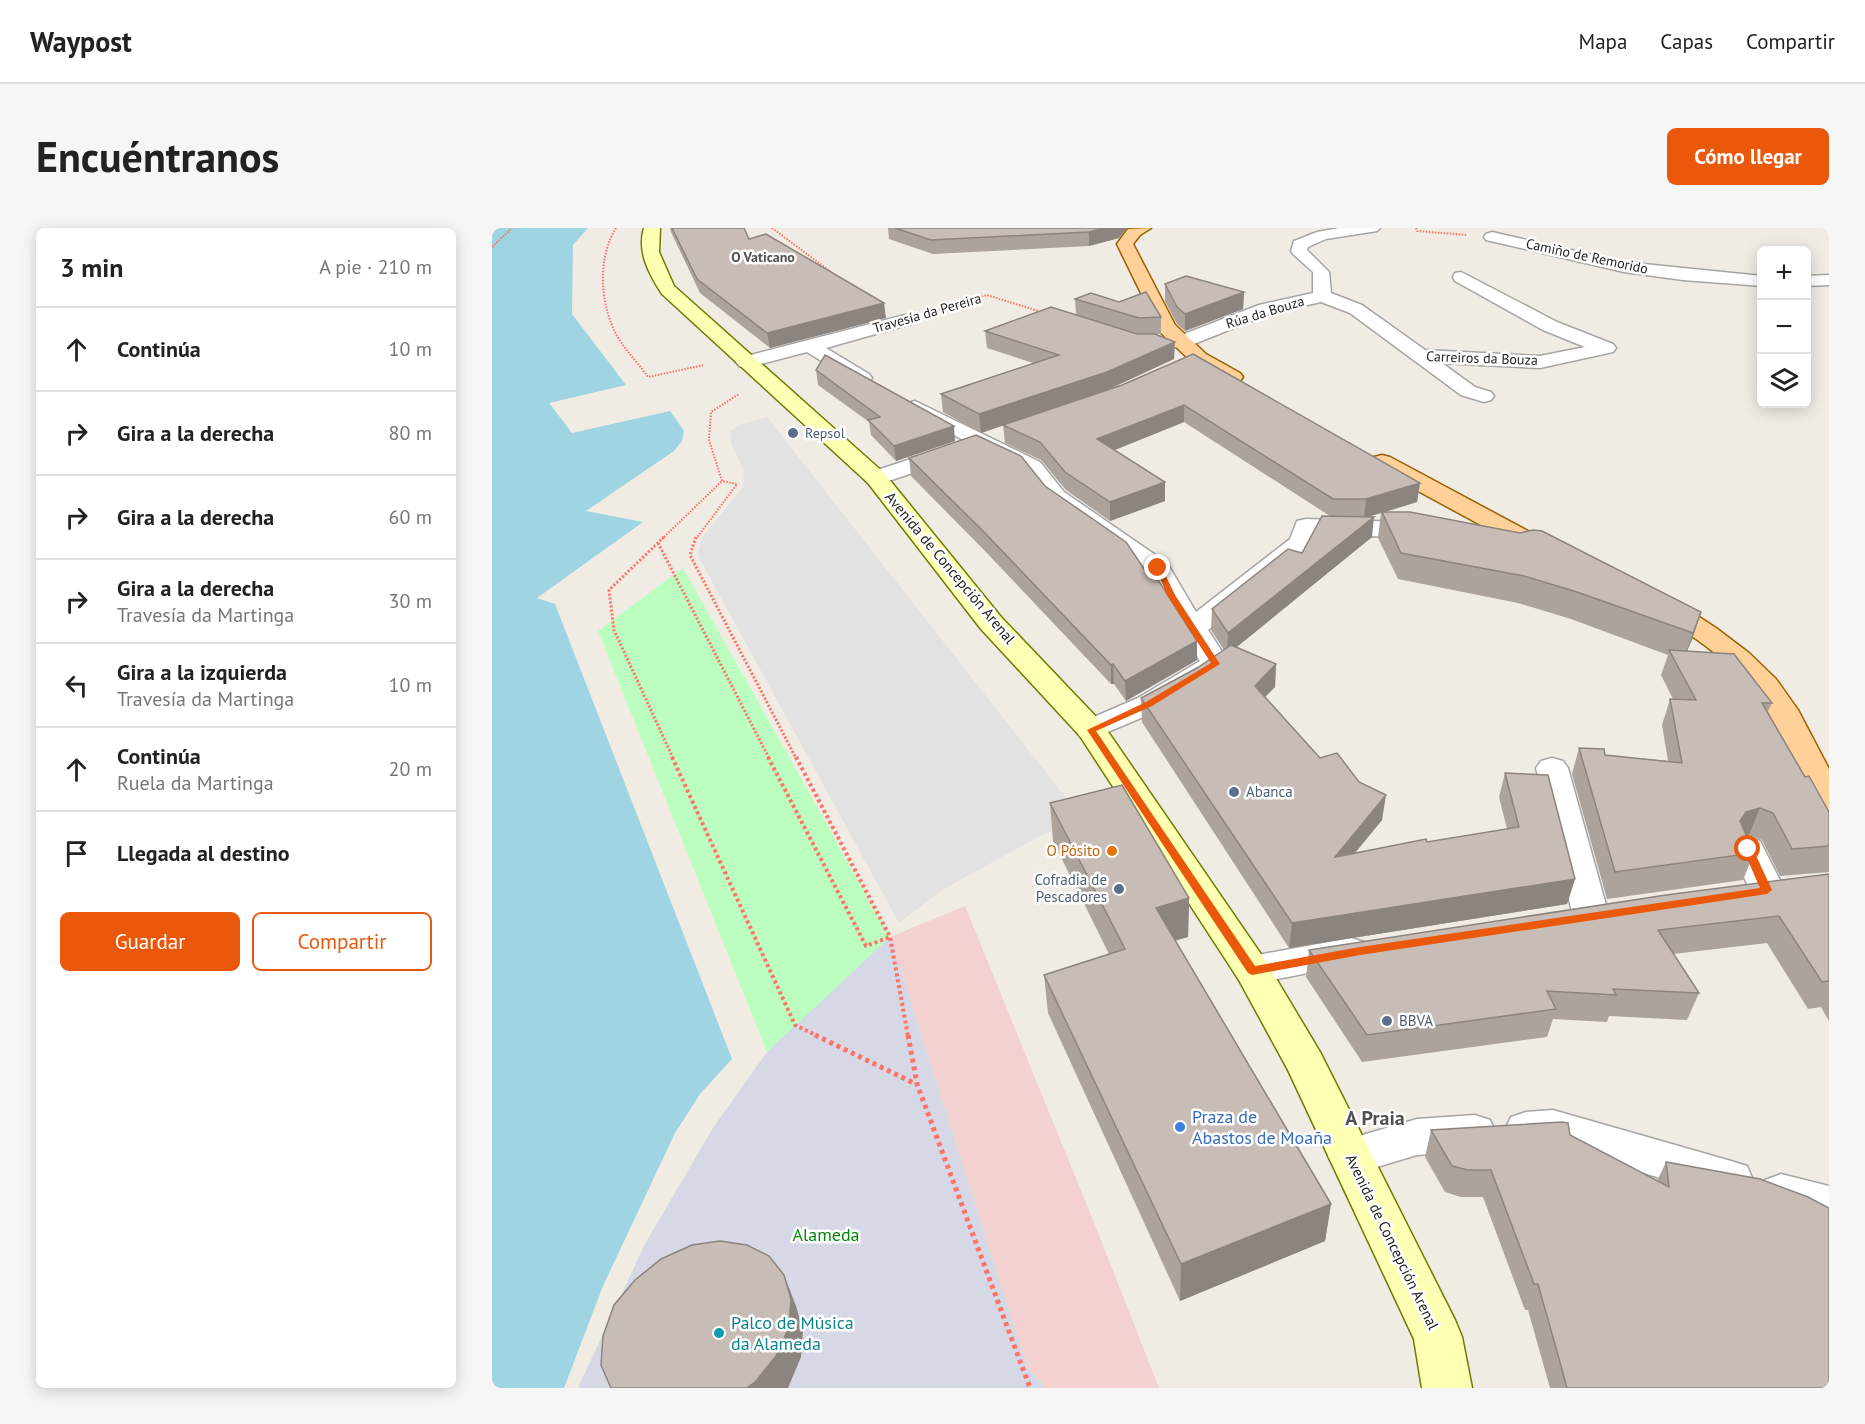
<!DOCTYPE html>
<html lang="es">
<meta charset="utf-8">
<style>
:root{--surface:#fff;--page:#f6f6f6;--text:#222;--muted:#767676;--line:#e0e0e0;--accent:#ea580c}
body{margin:0;font-family:"PT Sans",sans-serif;background:var(--page);color:var(--text)}
.controls{position:absolute;right:18px;top:18px;display:grid;overflow:hidden;border-radius:9px;box-shadow:0 3px 15px #0003}
.controls button{width:54px;height:54px;display:grid;place-items:center;padding:0;border:0;border-bottom:2px solid var(--line);background:var(--surface);color:var(--text);font:30px sans-serif}
.stop{position:absolute;width:18px;height:18px;margin:-14px;border:4px solid #ea580c;border-radius:50%;background:#fff}
.stop.end{background:#ea580c;border-color:#fff;box-shadow:0 2px 6px #0008}
.list{margin:0;padding:0;list-style:none}
h2{display:flex;justify-content:space-between;align-items:center;height:78px;margin:0;padding:0 24px;font-size:26px}
h2 small{font-size:20px;font-weight:400;color:var(--muted)}
.list li{display:grid;grid-template-columns:39px 1fr auto;gap:18px;align-items:center;box-sizing:border-box;height:84px;padding:0 24px;border-top:2px solid var(--line)}
.list b{display:block;font-size:22px;white-space:nowrap}
.list p{margin:0;font-size:20px;white-space:nowrap;color:var(--muted)}
.list em{font-size:20px;font-style:normal;color:var(--muted)}
.actions{display:flex;gap:12px;padding:18px 24px}
.actions a{flex:1;padding:14px 0;border:2px solid var(--accent);border-radius:9px;text-align:center;font-size:21px;color:var(--accent)}
.actions .main{background:var(--accent);color:#fff}
.icon{flex:none;width:33px;height:33px;fill:none;stroke:currentColor;stroke-width:2;stroke-linecap:round;stroke-linejoin:round}
.map{position:relative;flex:none;width:1337px;height:1160px;overflow:hidden;border-radius:9px}
header{display:flex;align-items:center;gap:36px;box-sizing:border-box;height:84px;padding:0 30px;background:var(--surface);border-bottom:2px solid var(--line)}
header strong{font-size:28px}
nav{display:flex;gap:33px;margin-inline-start:auto;font-size:21px}
.intro{display:flex;align-items:center;justify-content:space-between;box-sizing:border-box;height:144px;padding:0 36px}
h1{margin:0;font-size:42px}
.button{padding:15px 27px;border-radius:9px;background:var(--accent);color:#fff;font-size:21px;font-weight:700}
main{display:flex;gap:36px;padding:0 36px}
aside{flex:1;background:var(--surface);border-radius:9px;box-shadow:0 3px 15px #0003}
.map>svg:first-child{display:block}
</style>
<header>
<strong>Waypost</strong>
<nav><a>Mapa</a><a>Capas</a><a>Compartir</a></nav>
</header>
<div class="intro"><h1>Encuéntranos</h1><a class="button">Cómo llegar</a></div>
<main>
<aside>
<h2>3 min<small>A pie · 210 m</small></h2>
<ul class="list">
<li><svg class="icon" aria-label="ahead" viewBox="0 0 24 24"><path d="M12 20V5M6 11l6-6 6 6"/></svg><div><b>Continúa</b></div><em>10 m</em></li>
<li><svg class="icon" aria-label="right" viewBox="0 0 24 24"><path d="M7 20v-9h11M14 6l5 5-5 5"/></svg><div><b>Gira a la derecha</b></div><em>80 m</em></li>
<li><svg class="icon" aria-label="right" viewBox="0 0 24 24"><path d="M7 20v-9h11M14 6l5 5-5 5"/></svg><div><b>Gira a la derecha</b></div><em>60 m</em></li>
<li><svg class="icon" aria-label="right" viewBox="0 0 24 24"><path d="M7 20v-9h11M14 6l5 5-5 5"/></svg><div><b>Gira a la derecha</b><p>Travesía da Martinga</p></div><em>30 m</em></li>
<li><svg class="icon" aria-label="left" viewBox="0 0 24 24"><path d="M17 20v-9H6M10 6l-5 5 5 5"/></svg><div><b>Gira a la izquierda</b><p>Travesía da Martinga</p></div><em>10 m</em></li>
<li><svg class="icon" aria-label="ahead" viewBox="0 0 24 24"><path d="M12 20V5M6 11l6-6 6 6"/></svg><div><b>Continúa</b><p>Ruela da Martinga</p></div><em>20 m</em></li>
<li><svg class="icon" aria-label="arrive" viewBox="0 0 24 24"><path d="M6 21V4h12l-3 4 3 4H6"/></svg><div><b>Llegada al destino</b></div></li>
</ul>
<div class="actions"><a class="main">Guardar</a><a>Compartir</a></div>
</aside>
<div class="map">
<svg width="1337" height="1160" viewBox="0 0 1337 1160">
<rect width="100%" height="100%" fill="#f0ebe3"/>
<path fill="#f3d1d1" d="M473,678L605,1002L667,1160H386L398,709Z"/>
<path fill="#bcfec0" d="M191,340L398,709L535,1139L554,1160H86L153,1016L221,900L275,824L106,403Z"/>
<path fill="#e2e2e2" d="M275,189L589,589L546,609L450,662L407,695L206,328L209,311L251,259L252,243L239,215L238,203L248,197Z"/>
<path fill="#d7d8e6" d="M398,709L535,1139L554,1160H86L153,1016L221,900L275,824Z"/>
<path fill="#9fd4e2" d="M0,0H96L81,17L80,86L134,157L57,175L80,205L178,183L192,203L190,213L182,223L94,283L151,294L45,370L63,376L240,831L208,866L183,905L111,1058L72,1160H0Z"/>
<g fill="none" stroke-linecap="round" stroke-linejoin="round">
<defs>
<g id="street">
<path d="M847,0H888L885,3L834,11L816,19L815,22L837,44L839,65L870,77L933,122L1048,128L1093,119L1051,102L963,53L961,49L963,45L969,44L1065,94L1121,116L1124,120L1121,124L1048,140L950,135L983,159L999,164L1002,168L999,172L992,174L969,167L858,85L829,74L779,85L697,118L654,122L647,120L645,116L647,112L687,108L767,77L821,65V44L801,26L799,23L802,13L825,4Z"/>
<path d="M1000,4L1132,34L1270,48V58L1191,52L1132,44L994,12L992,9L994,6Z"/>
<path d="M1337,47V57L1314,58V48Z"/>
<path d="M413,87L419,88L422,92L419,96L334,120L377,146L380,150L377,154H363L315,124L254,140L247,138L244,134L247,130Z"/>
<path d="M423,173L548,234L572,264L675,335L704,384L798,311L805,293L814,291L915,294L940,298L943,303L940,308L931,310L824,306L819,319L716,402L738,436L734,442L668,482L599,511L588,509L584,502L588,495L646,470L708,433L666,367L655,344L555,274L532,244L416,183L413,179L416,175Z"/>
<path d="M462,217L470,219L473,224L470,229L384,257L376,255L372,250L376,245Z"/>
<path d="M1060,530L1071,533L1076,540L1117,688L1112,697L1099,701L1086,697L1081,688L1044,540L1049,533Z"/>
<path d="M1256,609L1268,613L1293,662L1288,671L1275,675L1262,671L1239,621L1244,613Z"/>
<path d="M859,710L872,714L878,724L872,734L760,756L747,752L741,742L747,732L760,728Z"/>
<path d="M1061,882L1239,933L1255,938L1261,952L1255,966L1239,971L1061,918L1034,920L1019,915L1013,902L1019,889L1034,884Z"/>
<path d="M983,887L998,892L1004,905L998,918L983,923L925,927L858,947L843,941L836,928L843,915L925,891Z"/>
<path d="M1289,946L1337,958V998L1273,980L1267,966L1273,952Z"/>
</g>
<path id="secondary" d="M152,0H168L167,24L182,58L392,245L509,389L610,495L773,732L828,824L963,1092L970,1109L980,1160H930L922,1111L796,842L747,752L588,508L489,401L376,255L170,66C157,46 145,24 152,0Z"/>
<g id="primary">
<path d="M659,0L648,7L641,16L683,97L714,126L748,145L751,149L748,153H734L700,134L668,104L625,16L636,1Z"/>
<path d="M890,227L898,229L1062,317L1066,322L1062,327L1053,330L1044,327L882,239L879,234L882,229Z"/>
<path d="M1167,369L1192,379L1224,400L1257,425L1284,451L1306,482L1337,541V584L1325,581L1321,573C1296,524 1278,473 1236,436C1221,423 1205,411 1188,400C1177,393 1161,388 1154,377L1158,371Z"/>
</g>
</defs>
<use href="#street" stroke="#a5a5a5" stroke-width="3"/>
<use href="#secondary" stroke="#707a00" stroke-width="3"/>
<use href="#primary" stroke="#986200" stroke-width="3"/>
<g stroke="#ff7265" stroke-width="2" stroke-dasharray="1.5 1.5" stroke-linecap="butt">
<path d="M124,0C105,30 108,77 125,108C134,123 146,135 156,149L212,137"/>
<path d="M280,0L339,44"/>
<path d="M924,0L925,3L975,7"/>
<path d="M0,19L20,0"/>
<path d="M441,84L495,67L546,83"/>
<path d="M230,253L217,212L219,184L247,166"/>
<path d="M170,311L230,253"/>
<path d="M204,311L245,256L230,253"/>
</g>
<g stroke="#ff7265" stroke-width="3" stroke-dasharray="2 2" stroke-linecap="butt">
<path d="M172,309L117,362L122,402L181,530"/>
<path d="M204,309L198,327L304,530"/>
<path d="M166,315L277,530"/>
</g>
<g stroke="#ff7265" stroke-width="4" stroke-dasharray="3 3" stroke-linecap="butt">
<path d="M180,529L303,797L326,808"/>
<path d="M276,529L374,718L398,709"/>
<path d="M304,529L398,709L416,808"/>
</g>
<g stroke="#ff7265" stroke-width="5" stroke-dasharray="4 4" stroke-linecap="butt">
<path d="M323,807L424,856"/>
<path d="M416,807L425,856L538,1160"/>
</g>
<use href="#street" fill="#fff" fill-rule="evenodd"/>
<use href="#secondary" fill="#fdffb2" fill-rule="evenodd"/>
<use href="#primary" fill="#ffd199" fill-rule="evenodd"/>
</g>
<g fill="#aca39d">
<path d="M178,0H252L257,11L394,90L278,120L208,65L179,4Z"/>
<path d="M396,0H635L627,10L597,18L441,26L397,11Z"/>
<path d="M673,56L752,64L751,81L693,103L685,96L673,73Z"/>
<path d="M583,71L669,89V106H665L682,131L615,162L489,205L451,184L449,166L541,135L495,120L493,103L584,87Z"/>
<path d="M324,142L463,213L404,233L379,207L377,194L326,157Z"/>
<path d="M630,157L928,255L925,274L893,284L1209,384L1195,423L1280,475L1275,485L1313,549L1337,584V644L1288,648L1270,612L1257,607L1254,608L1262,625L1251,652L1115,671L1080,546L1087,520L1113,527L1176,533L1170,497L1178,471H1181L1169,447L1176,427L1079,391L1026,375L906,351L886,310L889,285L876,289L880,309L744,419L784,436L783,459L773,469L828,530L890,592L863,625L1015,601L1007,569L1013,545L1083,651L1075,676L797,720L650,494L649,470L705,440L732,422L719,402L720,381L810,325L838,288L692,194L623,222L673,254V273L618,293L574,262L549,232L513,215L511,197Z"/>
<path d="M417,230L553,258L657,348L705,413V432L634,473L622,456H619L492,322L419,248Z"/>
<path d="M558,575L697,670L696,709L683,712L839,976L833,1013L688,1073L556,785L552,747L617,726L561,613Z"/>
<path d="M1337,646V793L1329,779L1316,781L1275,715L1181,726L1207,765L1195,792L1117,788L1115,794L1061,791L1055,809L870,834L814,749L817,722Z"/>
<path d="M939,902L1078,907L1165,953L1174,934L1337,1160H1058L1036,1082H1033L991,969H969L953,964L933,929Z"/>
</g>
<g fill="#8c847f">
<path d="M612,0H635L627,10L597,18V4Z"/>
<path d="M752,64L751,81L693,103V86Z"/>
<path d="M392,75L394,90L278,120L275,105Z"/>
<path d="M683,114L682,131L615,162L489,205L487,186Z"/>
<path d="M692,177V194L605,229V211Z"/>
<path d="M462,198L463,213L404,233L402,218Z"/>
<path d="M673,254V273L618,293V274Z"/>
<path d="M928,255L925,274L872,290L874,271Z"/>
<path d="M882,289L880,309L735,427L736,405Z"/>
<path d="M1209,384L1200,412L1191,432L1201,405Z"/>
<path d="M705,413V432L634,473L633,453Z"/>
<path d="M621,436L622,456H619V437Z"/>
<path d="M784,436L783,459L761,481L763,458Z"/>
<path d="M894,567L890,592L839,654L843,629Z"/>
<path d="M1268,580L1257,607L1243,611L1248,593L1254,584Z"/>
<path d="M1083,651L1075,676L797,720L800,695Z"/>
<path d="M697,670L696,709L664,718V680Z"/>
<path d="M839,976L833,1013L688,1073L689,1036Z"/>
<path d="M292,1047L304,1078L311,1102L309,1129L296,1160H255Z"/>
</g>
<g fill="#c8bdb6" stroke="#8c847f" stroke-width="1.5">
<path d="M180,0H252L257,11L274,6L392,75L275,105L205,51Z"/>
<path d="M403,0H612L597,4L439,12Z"/>
<path d="M694,48L752,64L693,86L685,79L673,56Z"/>
<path d="M654,64L669,89L647,90L583,71L599,65L627,74Z"/>
<path d="M559,79L645,106H663L683,114L615,144L487,186L449,166L567,127L493,103Z"/>
<path d="M701,126L928,255L874,271H841L692,177L605,211L673,254L618,274L573,244L548,214L511,197L630,157Z"/>
<path d="M333,127L462,198L402,218L376,192L388,189L324,142Z"/>
<path d="M484,207L529,228L553,258L634,314L657,348L663,347L705,413L633,453L621,436L619,437L491,303L417,230Z"/>
<path d="M890,284H918L1028,305L1041,302L1050,303L1209,384L1201,405L1085,364L1032,348L909,325Z"/>
<path d="M830,288L882,289L736,405L720,381L796,321L810,325Z"/>
<path d="M739,417L784,436L763,458L828,530L845,525L867,554L894,567L843,629L934,611L935,614L1027,599L1013,545L1056,547L1083,651L800,695L649,470L705,440Z"/>
<path d="M1177,422L1242,426L1280,475H1270L1313,549L1317,548L1337,584V618L1300,621L1281,585L1268,580L1254,584L1248,593L1262,625L1123,644L1087,520L1112,521L1113,527L1190,535L1178,471L1204,472Z"/>
<path d="M630,557L697,670L664,680L839,976L689,1036L552,747L633,721L558,575Z"/>
<path d="M1337,646V753L1330,754L1287,688L1166,702L1207,765L1121,761L1124,767L1055,763L1064,781L875,807L817,722L1174,667Z"/>
<path d="M1070,894L1076,895L1078,907L1177,959L1174,934L1268,951L1316,969L1337,980V1160H1075L1071,1145L1046,1056H1042L999,942H976L960,938L939,902Z"/>
<path d="M228,1013L255,1017L277,1028L292,1047L299,1071L297,1099L284,1128L264,1153L255,1160H119L109,1137L111,1108L122,1077L143,1052L169,1031L200,1017Z"/>
</g>
<path fill="#ea580c" d="M663,338L670,340L683,367L728,436L660,478L604,503L763,738L868,719L1268,660L1251,621L1256,618L1261,621L1280,662L1275,666L868,727L760,747L756,745L595,502L654,474L719,435L675,367Z"/>
<g fill="#5c6f8a" stroke="#fff" stroke-width="2">
<circle cx="301" cy="205" r="6"/>
<circle cx="742" cy="564" r="6"/>
<circle cx="627" cy="661" r="6"/>
<circle cx="895" cy="793" r="6"/>
</g>
<circle fill="#e8710a" stroke="#fff" stroke-width="2" cx="620" cy="623" r="6"/>
<circle fill="#3f7fe0" stroke="#fff" stroke-width="2" cx="688" cy="899" r="6"/>
<circle fill="#0f9aa8" stroke="#fff" stroke-width="2" cx="227" cy="1105" r="6"/>
<g text-anchor="middle" stroke-width="5" stroke-linejoin="round" paint-order="stroke">
<g font-size="14" fill="#1e1e1e" stroke="#fff">
<text transform="translate(1095 28) rotate(12)" y="5">Camiño de Remorido</text>
<text transform="translate(773 84) rotate(-17)" y="5">Rúa da Bouza</text>
<text transform="translate(435 85) rotate(-16)" y="5">Travesía da Pereira</text>
<text transform="translate(990 130) rotate(2)" y="5">Carreiros da Bouza</text>
</g>
<g font-size="14" font-weight="bold" fill="#515151" stroke="#fff">
<text x="271" y="34">O Vaticano</text>
</g>
<g font-size="14" fill="#4e5e75" stroke="#fff" text-anchor="start">
<text x="313" y="210">Repsol</text>
</g>
<g font-size="15" fill="#1e1e1e" stroke="#fff">
<text transform="translate(458 340) rotate(50)" y="5">Avenida de Concepción Arenal</text>
<text transform="translate(900 1014) rotate(64)" y="5">Avenida de Concepción Arenal</text>
</g>
<g font-size="15" fill="#4e5e75" stroke="#fff" text-anchor="start">
<text x="754" y="569">Abanca</text>
<text x="615" y="657" text-anchor="end">Cofradia de<tspan x="615" dy="17">Pescadores</tspan></text>
<text x="907" y="798">BBVA</text>
</g>
<g font-size="15" fill="#c56008" stroke="#fff" text-anchor="end">
<text x="608" y="628">O Pósito</text>
</g>
<g font-size="18" fill="#366cbe" stroke="#fff" text-anchor="start">
<text x="700" y="895">Praza de<tspan x="700" dy="21">Abastos de Moaña</tspan></text>
</g>
<g font-size="18" fill="#01870a" stroke="#fff">
<text x="334" y="1013">Alameda</text>
</g>
<g font-size="18" fill="#0d838f" stroke="#fff" text-anchor="start">
<text x="239" y="1101">Palco de Música<tspan x="239" dy="21">da Alameda</tspan></text>
</g>
<g font-size="20" font-weight="bold" fill="#515151" stroke="#fff">
<text x="883" y="897">A Praia</text>
</g>
</g>
</svg>
<div class="controls">
<button>+</button>
<button>−</button>
<button><svg class="icon" aria-label="layers" viewBox="0 0 24 24"><path d="M12 4l9 5-9 5-9-5zM3 14l9 5 9-5"/></svg></button>
</div>
<div class="stop" style="left:1256px;top:621px"></div>
<div class="stop end" style="left:666px;top:340px"></div>
</div>
</main>
